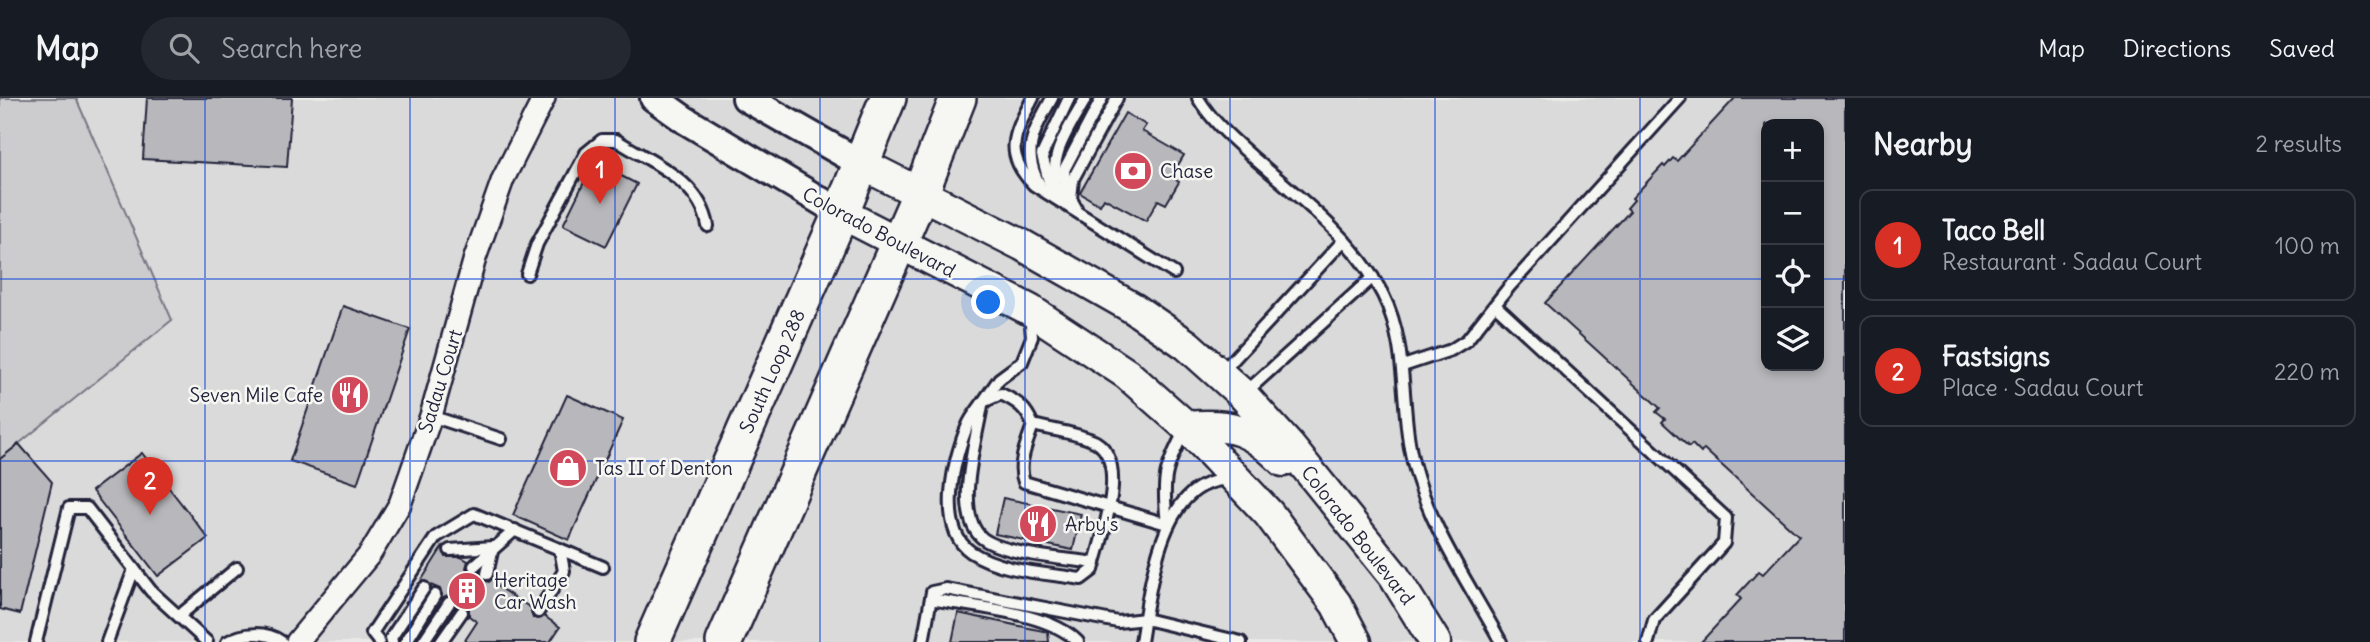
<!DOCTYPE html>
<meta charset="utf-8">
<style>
:root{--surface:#171b24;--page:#242831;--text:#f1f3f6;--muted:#9ea1a6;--line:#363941;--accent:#d93025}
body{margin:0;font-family:Delius,sans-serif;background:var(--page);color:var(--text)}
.controls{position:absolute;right:21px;top:21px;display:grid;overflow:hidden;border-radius:14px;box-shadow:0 4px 10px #0003}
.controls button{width:63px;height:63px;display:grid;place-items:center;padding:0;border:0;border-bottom:2px solid var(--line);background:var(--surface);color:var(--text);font:35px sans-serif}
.you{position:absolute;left:989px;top:205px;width:24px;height:24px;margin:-18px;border:5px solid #fff;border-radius:50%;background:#1a73e8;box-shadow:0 0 0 10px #1a73e833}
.badge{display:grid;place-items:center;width:46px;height:46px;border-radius:50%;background:var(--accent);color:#fff;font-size:23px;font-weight:700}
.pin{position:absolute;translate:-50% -58px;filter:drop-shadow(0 2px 4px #0008)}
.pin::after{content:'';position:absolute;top:37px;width:24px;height:21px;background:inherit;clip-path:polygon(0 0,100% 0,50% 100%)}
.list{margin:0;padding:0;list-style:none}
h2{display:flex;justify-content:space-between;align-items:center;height:91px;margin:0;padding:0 28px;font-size:30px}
h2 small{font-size:23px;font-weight:400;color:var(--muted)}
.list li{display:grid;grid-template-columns:46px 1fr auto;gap:21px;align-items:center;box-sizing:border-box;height:112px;margin:0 14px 14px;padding:0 14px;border:2px solid var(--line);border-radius:14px}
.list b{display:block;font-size:26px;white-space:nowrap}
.list p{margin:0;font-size:23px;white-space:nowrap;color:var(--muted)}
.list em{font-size:23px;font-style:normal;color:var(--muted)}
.icon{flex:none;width:38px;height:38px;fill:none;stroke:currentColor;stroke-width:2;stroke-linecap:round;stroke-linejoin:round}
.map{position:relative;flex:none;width:1845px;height:544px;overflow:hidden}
header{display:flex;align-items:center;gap:42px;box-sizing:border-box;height:98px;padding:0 35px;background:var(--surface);border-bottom:2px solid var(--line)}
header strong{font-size:33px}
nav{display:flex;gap:38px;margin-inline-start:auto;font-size:24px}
.search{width:490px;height:63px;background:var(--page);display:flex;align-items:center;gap:18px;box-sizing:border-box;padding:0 24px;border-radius:38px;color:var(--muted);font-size:26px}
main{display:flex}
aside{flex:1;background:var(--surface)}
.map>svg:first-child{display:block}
</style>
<header>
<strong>Map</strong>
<div class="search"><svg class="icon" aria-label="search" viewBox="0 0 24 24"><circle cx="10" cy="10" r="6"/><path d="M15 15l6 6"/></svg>Search here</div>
<nav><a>Map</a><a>Directions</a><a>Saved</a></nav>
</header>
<main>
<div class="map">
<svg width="1845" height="544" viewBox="0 0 1845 544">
<rect width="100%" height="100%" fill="#e9e9e7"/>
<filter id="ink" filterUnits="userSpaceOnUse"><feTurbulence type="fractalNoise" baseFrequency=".0143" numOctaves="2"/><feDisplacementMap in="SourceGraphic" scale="14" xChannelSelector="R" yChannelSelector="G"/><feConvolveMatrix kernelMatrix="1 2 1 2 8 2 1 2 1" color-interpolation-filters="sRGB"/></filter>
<g filter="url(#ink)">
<path fill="#dadada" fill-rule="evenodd" d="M76,0H1845V544H0V361L172,221ZM1766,26H1819V268H1766Z"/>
<path fill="#ccccce" stroke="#777784" stroke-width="2" d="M0,0H76L172,222L0,361Z"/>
<g fill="#b8b8bc" stroke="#22223b" stroke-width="2" fill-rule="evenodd">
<path d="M147,0H292L287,69L143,61Z"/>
<path d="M1735,0H1845V544H1701L1741,501L1737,497L1759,473L1763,476L1799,438L1704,351L1701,355L1692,346L1689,349L1662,324L1665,321L1656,314L1660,310L1545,205L1630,113L1627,110L1634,102L1632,100L1663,67L1665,69L1673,60L1677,63ZM1766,26H1819V268H1766Z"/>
<path d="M1125,15L1146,27L1142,33L1184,57L1171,79L1179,84L1166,106L1158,102L1146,123L1104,100L1100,107L1080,95Z"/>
<path d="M594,64L637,86L606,148L563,127Z"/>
<path d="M343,208L410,231L357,386L290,363Z"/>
<path d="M567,297L623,322L569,442L513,417Z"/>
<path d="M19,346L52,384L20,516L0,511V361Z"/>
<path d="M142,355L208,440L158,478L92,393Z"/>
<path d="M1003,400L1081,416L1073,452L995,436Z"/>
<path d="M443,448L446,459H461L468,463L466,470L471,475L479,474L482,482L489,484L493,480L501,485L498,489L531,510L533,520L544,518L560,529L550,544H464L477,524L469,518V510L462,506L455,510L454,499L449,497L442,501L440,491L421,483Z"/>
<path d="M958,515L1048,534L1049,544H952Z"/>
</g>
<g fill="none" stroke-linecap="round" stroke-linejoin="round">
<defs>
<g id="service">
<path d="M1033,0C1015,35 1002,55 1034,87L1174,175"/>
<path d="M1198,0C1213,25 1235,43 1256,62C1302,102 1354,141 1383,197C1410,251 1399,312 1414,368C1431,432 1470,487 1501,544"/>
<path d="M1040,87C1020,53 1035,31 1052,0"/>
<path d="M1051,91L1042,57L1069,0"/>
<path d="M1067,99L1064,72L1102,0"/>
<path d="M1061,100C1043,62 1068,33 1086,0"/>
<path d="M1076,110L1071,101L1073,81L1117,0"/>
<path d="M527,176L537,146L586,55L602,42H616C652,65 700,82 708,128"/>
<path d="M1496,208L1726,420L1724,445L1654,522L1648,544"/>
<path d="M1030,216L1032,239L1022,264L999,281L983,304L1001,296C1018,304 1026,310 1033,327C1027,345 1017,366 1024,384L1167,426"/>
<path d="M1403,268L1451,252L1467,242L1509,189L1680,0"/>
<path d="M1220,276L1344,142"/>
<path d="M1245,295L1373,179"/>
<path d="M983,304C978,312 971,319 968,327C954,358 936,431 971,454C1002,474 1046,475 1081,481L1093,472C1101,440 1130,365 1096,344C1079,335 1052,332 1033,327"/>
<path d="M982,307C977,341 954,411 980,438C997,456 1069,461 1095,465"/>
<path d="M431,318L501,341"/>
<path d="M1167,426C1162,381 1164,372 1185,332"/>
<path d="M450,452L493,449"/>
<path d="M474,468L515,432"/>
<path d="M487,476L493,449"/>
<path d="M931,501C972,509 1050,514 1078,544"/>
<path d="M538,514L564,473L560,451"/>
<path d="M179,518L237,470"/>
<path d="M36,544L69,410H87L151,493L207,544"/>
<path d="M107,544L134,471"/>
<path d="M227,544C243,534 266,533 282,544"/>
<path d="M379,544L372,535L436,439L474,416L603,469"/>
<path d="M392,544L391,540L424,490"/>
<path d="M406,544L435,497"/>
<path d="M423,544L449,505"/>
<path d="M441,544L462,514"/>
<path d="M923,544L932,494L946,491L1118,524L1145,521L1241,544"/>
<path d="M1141,544C1149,496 1158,405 1207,386C1215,383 1220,381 1228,383"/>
</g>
<path id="minor" d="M297,544L370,456L400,406L431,318L475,160L503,81L544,0"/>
<g id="tertiary">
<path d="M654,0L685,22L841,115"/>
<path d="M746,0L862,66"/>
</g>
<g id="secondary">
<path d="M862,66L1022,147L1133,210L1187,247L1243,297L1289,348L1394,478L1435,544"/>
<path d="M841,115L1030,212L1127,276L1187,329L1269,416L1336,506L1356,544"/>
<path d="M1187,329C1232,325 1251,331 1283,363"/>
</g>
<g id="trunk">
<path d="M652,544L841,115L888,0"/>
<path d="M724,544L921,94L958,0"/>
</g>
</defs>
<use href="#service" stroke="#22223b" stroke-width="16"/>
<use href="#minor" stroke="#22223b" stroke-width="26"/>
<use href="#tertiary" stroke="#22223b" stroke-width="32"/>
<use href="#secondary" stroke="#22223b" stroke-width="35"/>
<use href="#trunk" stroke="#22223b" stroke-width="40"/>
<use href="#service" stroke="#f6f6f2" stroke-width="10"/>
<use href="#minor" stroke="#f6f6f2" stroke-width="21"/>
<use href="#tertiary" stroke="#f6f6f2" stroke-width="26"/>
<use href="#secondary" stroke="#f6f6f2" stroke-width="30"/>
<use href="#trunk" stroke="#f6f6f2" stroke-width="35"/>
</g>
</g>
<path fill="none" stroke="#1d4ed8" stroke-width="2" stroke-opacity="0.55" d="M205,0V544M410,0V544M615,0V544M820,0V544M1025,0V544M1230,0V544M1435,0V544M1640,0V544M0,181H1766M1819,181H1845M0,363H1845"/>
<defs>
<symbol id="bank-disc" viewBox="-11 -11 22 22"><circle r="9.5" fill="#d1495b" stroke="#f6f6f2"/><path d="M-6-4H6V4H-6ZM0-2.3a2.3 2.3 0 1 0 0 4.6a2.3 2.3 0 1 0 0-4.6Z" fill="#fff"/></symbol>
<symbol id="restaurant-disc" viewBox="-11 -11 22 22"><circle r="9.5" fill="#d1495b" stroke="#f6f6f2"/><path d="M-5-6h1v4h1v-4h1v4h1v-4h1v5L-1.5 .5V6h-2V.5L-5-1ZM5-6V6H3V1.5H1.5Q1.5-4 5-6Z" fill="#fff"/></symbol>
<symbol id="shop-disc" viewBox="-11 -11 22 22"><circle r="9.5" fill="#d1495b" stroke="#f6f6f2"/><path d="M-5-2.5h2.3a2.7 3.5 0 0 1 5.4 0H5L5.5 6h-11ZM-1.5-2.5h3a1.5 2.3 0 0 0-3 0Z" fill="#fff"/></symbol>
<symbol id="building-disc" viewBox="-11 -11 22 22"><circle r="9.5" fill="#d1495b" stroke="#f6f6f2"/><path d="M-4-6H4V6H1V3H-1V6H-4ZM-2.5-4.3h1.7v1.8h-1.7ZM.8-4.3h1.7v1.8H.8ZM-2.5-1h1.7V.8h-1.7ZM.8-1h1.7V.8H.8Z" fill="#fff"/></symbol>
</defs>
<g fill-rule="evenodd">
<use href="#bank-disc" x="1111" y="51" width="44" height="44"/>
<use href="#restaurant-disc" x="328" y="275" width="44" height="44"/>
<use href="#shop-disc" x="546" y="348" width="44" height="44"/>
<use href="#restaurant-disc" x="1016" y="404" width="44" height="44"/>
<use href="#building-disc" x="445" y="471" width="44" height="44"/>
</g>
<g text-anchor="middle" stroke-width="5" stroke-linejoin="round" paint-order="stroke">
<g font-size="19" fill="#22223b" stroke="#f6f6f2" text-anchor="start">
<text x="1160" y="80">Chase</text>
<text x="323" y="304" text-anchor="end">Seven Mile Cafe</text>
<text x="595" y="377">Tas II of Denton</text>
<text x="1065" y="433">Arby's</text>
<text x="494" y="489">Heritage<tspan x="494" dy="22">Car Wash</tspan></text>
</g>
<g font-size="19" fill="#22223b" stroke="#f6f6f2">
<text transform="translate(879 134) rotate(28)" y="7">Colorado Boulevard</text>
<text transform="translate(772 273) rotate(-66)" y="7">South Loop 288</text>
<text transform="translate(440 283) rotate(-73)" y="7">Sadau Court</text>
<text transform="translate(1358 437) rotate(52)" y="7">Colorado Boulevard</text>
</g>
</g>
</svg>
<div class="controls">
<button>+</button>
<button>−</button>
<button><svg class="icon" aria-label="locate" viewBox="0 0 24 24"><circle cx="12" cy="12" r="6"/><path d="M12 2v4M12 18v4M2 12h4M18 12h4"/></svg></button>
<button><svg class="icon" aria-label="layers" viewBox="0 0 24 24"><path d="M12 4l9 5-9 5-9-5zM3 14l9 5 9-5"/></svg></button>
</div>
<div class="you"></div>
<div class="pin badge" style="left:600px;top:106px">1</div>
<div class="pin badge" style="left:150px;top:417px">2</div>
</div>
<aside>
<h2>Nearby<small>2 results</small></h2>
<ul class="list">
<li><span class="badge">1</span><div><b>Taco Bell</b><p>Restaurant · Sadau Court</p></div><em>100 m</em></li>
<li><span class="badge">2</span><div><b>Fastsigns</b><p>Place · Sadau Court</p></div><em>220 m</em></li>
</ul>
</aside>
</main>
